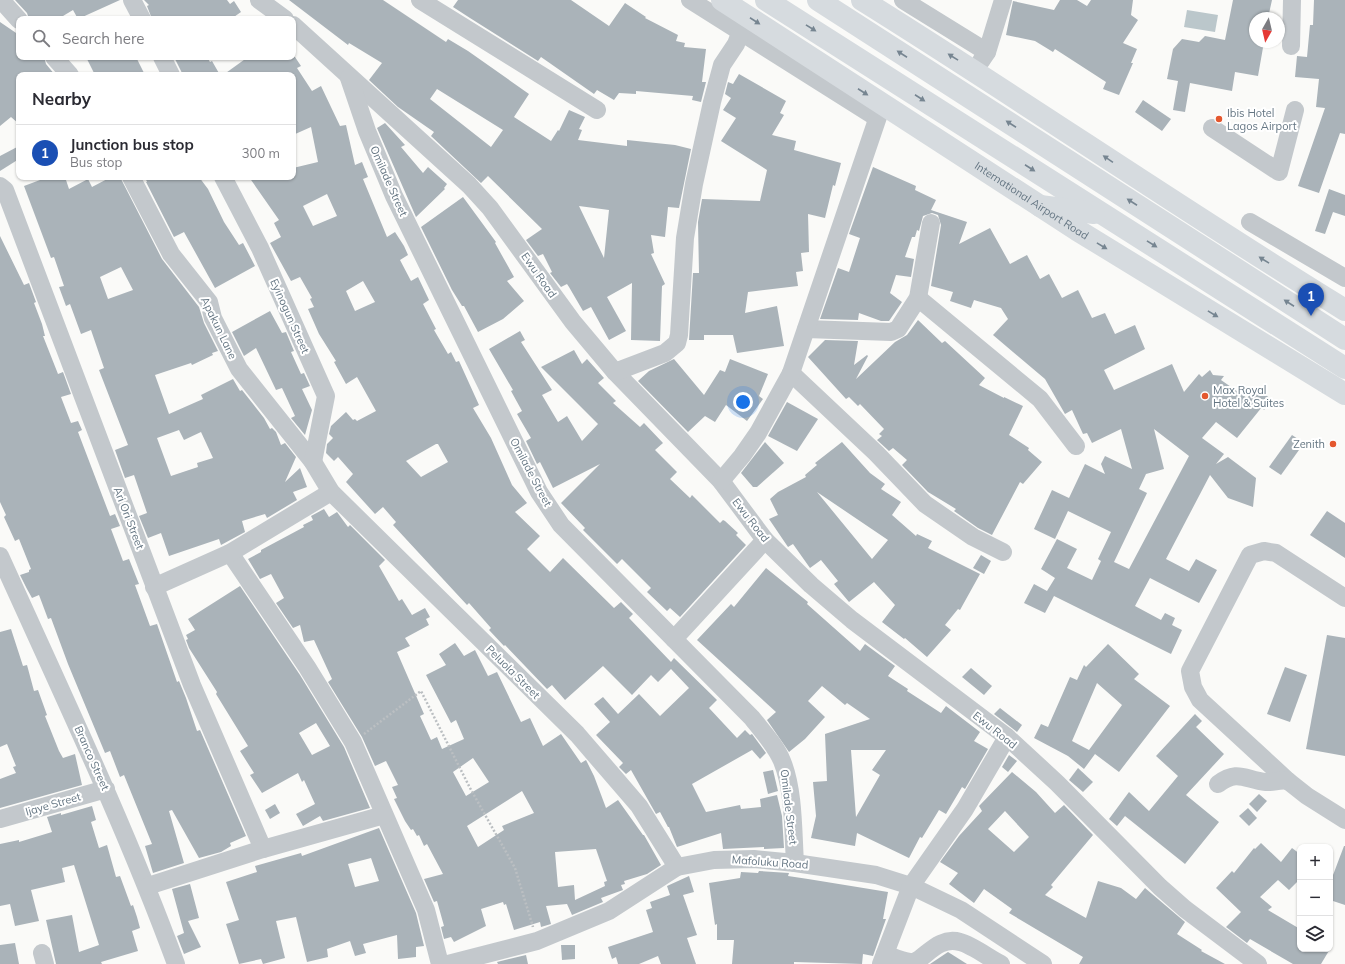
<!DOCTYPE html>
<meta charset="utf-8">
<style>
:root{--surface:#fff;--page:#f7f7f7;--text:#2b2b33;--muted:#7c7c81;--line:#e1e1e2;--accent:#d93025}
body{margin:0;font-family:Mulish,sans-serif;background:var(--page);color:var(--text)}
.controls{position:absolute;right:12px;bottom:12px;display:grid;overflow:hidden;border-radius:8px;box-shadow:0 1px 3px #0004}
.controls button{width:36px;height:36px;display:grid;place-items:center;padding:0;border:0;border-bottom:1px solid var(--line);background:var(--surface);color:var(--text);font:20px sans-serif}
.compass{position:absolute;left:1249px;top:12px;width:36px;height:36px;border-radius:50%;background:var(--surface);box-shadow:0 1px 3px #0004;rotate:188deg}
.you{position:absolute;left:743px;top:402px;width:14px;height:14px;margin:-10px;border:3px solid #fff;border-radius:50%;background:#1a73e8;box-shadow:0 0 0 6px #1a73e833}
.badge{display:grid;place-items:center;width:26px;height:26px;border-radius:50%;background:var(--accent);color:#fff;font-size:13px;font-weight:700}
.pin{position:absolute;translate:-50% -33px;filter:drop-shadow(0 1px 2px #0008)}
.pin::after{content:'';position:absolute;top:21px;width:14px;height:12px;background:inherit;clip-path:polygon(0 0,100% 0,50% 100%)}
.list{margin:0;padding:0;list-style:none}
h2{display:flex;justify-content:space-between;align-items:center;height:52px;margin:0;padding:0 16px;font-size:17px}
h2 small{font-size:13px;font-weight:400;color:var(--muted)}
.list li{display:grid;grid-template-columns:26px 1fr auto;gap:12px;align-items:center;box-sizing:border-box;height:56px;padding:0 16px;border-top:1px solid var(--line)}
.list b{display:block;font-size:15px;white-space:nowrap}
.list p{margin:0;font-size:13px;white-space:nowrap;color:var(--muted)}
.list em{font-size:13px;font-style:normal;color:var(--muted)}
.icon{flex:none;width:22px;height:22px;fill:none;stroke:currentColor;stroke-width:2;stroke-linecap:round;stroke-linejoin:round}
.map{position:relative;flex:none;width:1345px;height:964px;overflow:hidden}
.search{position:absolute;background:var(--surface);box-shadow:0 1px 3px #0004;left:16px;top:16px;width:280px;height:44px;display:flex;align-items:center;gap:10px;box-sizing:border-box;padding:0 14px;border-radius:8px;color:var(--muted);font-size:15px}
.panel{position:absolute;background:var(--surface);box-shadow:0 1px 3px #0004;left:16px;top:72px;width:280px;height:108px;border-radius:8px}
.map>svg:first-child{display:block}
</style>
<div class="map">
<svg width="1345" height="964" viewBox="0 0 1345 964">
<rect width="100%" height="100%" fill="#fafaf8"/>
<path fill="#bbc7cb" d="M1187,10L1218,15L1215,32L1184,27Z"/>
<g fill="#aab3b9" fill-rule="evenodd">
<path d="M15,0H120L78,19L73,10L58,19H29L27,13Z"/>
<path d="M144,0H227L230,4L234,1L241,12L231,19H152L147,6L149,5Z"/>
<path d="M289,0H383L446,42L448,39L468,51L529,94L514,117L551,141L558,130L559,131L569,110L585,117L579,129L582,130L578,140L627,146V140L675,145L691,149L679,208L668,207L665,237L651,235L654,253L651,254L665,284L662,286L660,341L631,340L632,283L607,297L626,331L609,340L591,307L583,311L569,287L567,284L561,287L550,273L552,272L543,254L538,256L526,240L542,229L488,176L481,183L431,136L434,132L398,107L369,80L382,63L349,43L348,45ZM437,89L503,130L491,147L430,99ZM579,206L609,210L604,258Z"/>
<path d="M458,0H571L609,26L625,3L646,17L645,18L678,35L676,41L685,43L684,47L706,49L702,82H706L701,102L692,100L693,96L636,91V94L619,93L614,100L597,90L594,94L541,57L538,61L470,18L453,7Z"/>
<path d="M1060,0H1077L1087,6L1091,0H1133L1131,15L1138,20L1123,43L1137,49L1131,63H1133L1119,95L1103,89L1106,82L1055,49L1053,52L1035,41L1006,35L1013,1L1054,10Z"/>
<path d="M1233,0H1272L1268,18H1255V42H1264L1258,76L1235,72L1232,91L1190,83L1185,112L1173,110L1178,81L1167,79L1173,49L1182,39L1199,42L1205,36L1225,40Z"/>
<path d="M1314,0H1345V134L1340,133L1319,193L1298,186L1325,108L1316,107L1319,79L1295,77L1297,56L1307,57L1310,25H1313Z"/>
<path d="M0,22L19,35V57H44L46,64L55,75H19V124L11,117L0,126Z"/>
<path d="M86,57H136L145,75H95Z"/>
<path d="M174,57H207L210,62L212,61L220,75H183Z"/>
<path d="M248,57H295L301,66L297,68L312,91L321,86L340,126L346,125L355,165L362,162L368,177L363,179L387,237L395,232L404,246L408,255L400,260L411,281L418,277L429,300L423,304L436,329L434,330L448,354L451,352L456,362L459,361L479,405L473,408L491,438L512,485L527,503L515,512L540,536L527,549L550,572L563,558L614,608L621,602L633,614L629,618L671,662L674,658L717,700L709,708L737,738L745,730L750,735L752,734L766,753L760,759L752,750L692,784L706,812L740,805L741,809L761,807L760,799L777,795L782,816L784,848L764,849V847L723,849L721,833L677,847L669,827H668L660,812L656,814L631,770L626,774L619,767L623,763L596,735L610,722L594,704L603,697L618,714L639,694L660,716L689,688L671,669L658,682L651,675L632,695L603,666L565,700L552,685L547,689L505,645L504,646L489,630L491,628L469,603L467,605L393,525L396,522L383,507L375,514L346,482L353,474L338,457L334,461L326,453L327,444L333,438L329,434L331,426L346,412L353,420L355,419L357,421L376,411L357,377L346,384L334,362L336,361L319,334L308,309L314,307L310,299L312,298L300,277L291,281L270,243L281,237L274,223L279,220L249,177H293V168L318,162L311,127L293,135V75H223ZM327,194L337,216L313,226L303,206ZM363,281L375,302L355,311L346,291ZM436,444H438L448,462L421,477L406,461Z"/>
<path d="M739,74L786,101L780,113L784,115L772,135L796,141L794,150L841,163L835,186L833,185L825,218L808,214L809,252L801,253L803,271L796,272L798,286L748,292L745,313L777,306L784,346L737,353L733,335H704V340H689L693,273H699L698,222L702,199L760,201L767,170L721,141L736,118L723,110L731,98L725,94L728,82L733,84Z"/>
<path d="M1143,100L1171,119L1162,131L1135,112Z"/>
<path d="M385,123L405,145L401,147L423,173L428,167L447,184L444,188L445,189L416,217L377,128Z"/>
<path d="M19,146V159L0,171V156Z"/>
<path d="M873,167L916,186L915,190L936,200L931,210L967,222L959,244L990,228L1010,264L1027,255L1040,279L1049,274L1062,298L1078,290L1092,318L1105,313L1115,334L1135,325L1145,349L1104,370L1114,390L1172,364L1184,392L1199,374L1202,377L1210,370L1213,375L1224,376L1221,380L1247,398L1254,390L1260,395L1262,392L1272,400L1264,410L1262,407L1237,438L1216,422L1202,438L1224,454L1216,464L1228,457L1256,478L1253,507L1228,498L1210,475L1166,559L1189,571L1196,559L1217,570L1199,603L1150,578L1135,606L1161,620L1165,613L1175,618L1172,625L1182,630L1171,654L1054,596L1045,613L1024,603L1034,584L1047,591L1055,578L1041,569L1057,539L1077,549L1067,568L1092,580L1101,561L1098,559L1111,532L1068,511L1055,539L1034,529L1052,490L1069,498L1085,464L1105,474L1101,464L1105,456L1132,469L1121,429L1092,443L1087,433L1083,434L1072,410L1065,414L1045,379L993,335L1008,319L1001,308L974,300L971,308L950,301L953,292L931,286L941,225L938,215L932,213L923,216L919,231L917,230L915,237H912L905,257L914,259L911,277L896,275L890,293L902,302L889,321H881L859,313L858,320L820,319L838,268L849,272L860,238L849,234ZM1154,429L1189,456L1129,569L1114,562L1147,493L1139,489L1146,474L1164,469Z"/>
<path d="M48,177H65L69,189L88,179L92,187L111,177H120L162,259L199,307L204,323L218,351L212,353L213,355L192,365L191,363L155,375L169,414L203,399L201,395L233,379L240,391L242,390L264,418L270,429L272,428L276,432L281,445L285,443L296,457L285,482L300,468L307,487L293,492L297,500L267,518L265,514L242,521L245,532L221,545L219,539L169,556L161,533L148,538L139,516L147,513L134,475L125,478L115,450L128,445L99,370L104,368L91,330L81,334L70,304L66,306L59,287L64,286L54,257L51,258L24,186ZM121,267L133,290L108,299L100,277ZM179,430L184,440L201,432L213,458L197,463L198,467L171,476L157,438Z"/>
<path d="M145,177H199L208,189L224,222L239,245L243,243L255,266L215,288L184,232L174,237L146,182H147Z"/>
<path d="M1329,189L1345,195V216L1333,212L1325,234L1315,231Z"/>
<path d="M463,197L496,242L495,243L514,277L507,281L524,301L503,319L478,332L464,306H462L452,290L421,227Z"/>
<path d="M0,236L24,285L29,283L36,302L34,303L42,324L45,336H43L58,374L63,372L71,394L61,397L71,423L78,421L82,430L78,432L110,516L115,514L120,526L111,529L123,561L129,559L139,584L135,585L150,626L157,624L177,682L179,681L186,698L197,731L200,730L246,836L230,843L231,846L221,852L199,858L172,810L169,811L184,863L153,873L145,846L152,844L124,775L120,777L110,751L105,753L68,664L51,618L48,619L39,595L32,598L27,589L20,575L29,572V570L31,569L19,539L15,541L4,517L6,515L0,502Z"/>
<path d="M270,311L282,333L286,332L294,351L291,352L301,374L304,373L310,386L302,389L312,410L305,435L291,418L295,416L282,388L276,390L256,348L244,356L232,332Z"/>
<path d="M918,320L942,343L945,341L985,378L979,385L1004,398V397L1023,406L1009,435L1029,448L1028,450L1042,462L1023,484L1020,482L992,535L978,528L954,511L956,509L928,492L902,465L907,460L893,448L889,451L877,440L882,436L879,434L884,429L860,404L858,406L849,397L846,399L808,357L825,340L858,341L854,365L867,355L868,356L856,379L895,342L907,335Z"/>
<path d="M520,331L525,340L521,342L552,390L542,395L558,422L567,416L582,441L598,424L541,367L574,350L582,364L587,359L604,378L598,383L616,401L613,403L640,427L644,423L663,443L655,450L677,472L670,479L690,498L692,495L720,523L723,520L725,521L738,533L736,535L746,545L680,617L670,608L667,611L647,592L651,588L622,559L617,564L583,530L585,528L561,503L600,464L553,488L540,462L537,464L526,441L531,438L517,414L522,411L511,391L513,390L489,349Z"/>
<path d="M674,359L704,395L720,370L725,372L730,359L768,374L759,396L763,399L747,421L726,405L715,422L705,416L688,432L638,381L649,371Z"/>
<path d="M787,402L818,419L797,451L768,436Z"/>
<path d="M1292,435L1304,443L1281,475L1269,467Z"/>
<path d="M765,442L784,463L757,487H753L741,473Z"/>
<path d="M842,442L870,473L885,484L881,489L901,502L892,515L916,536L917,534L932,541L928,548L980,574L960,610L958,609L945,625L951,630L927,657L905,638L904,639L882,622L895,605L874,582L849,602L834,584L838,581L821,560L810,568L793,544L788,547L769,519L778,515L770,499L778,492L806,477L805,475L817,465L815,463ZM817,492L888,540L872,559Z"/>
<path d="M324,509L329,517L337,512L348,527L350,525L385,560L379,566L399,601L402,599L412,615L425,608L430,617L426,619L429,625L405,638L410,646L397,652L424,714L420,716L431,740L437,737L442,749L464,739L456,720L451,723L426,675L446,665L439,654L455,643L464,656L475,650L488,676L497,672L521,722L530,718L543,746L561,734L581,763L586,760L594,776L606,808L618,800L643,835H644L661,865L647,874L624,881L625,884L621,885L623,890L601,898L603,902L572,915L567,904L546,906L551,924L541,927L540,922L514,930L506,904L504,905L503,902L481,909L486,926L454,942L451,937L444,939L441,927L444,926L437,901L434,902L424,879L443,874L427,844L424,846L419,835L417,836L413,829L411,830L405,821L394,799L397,798L392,787L398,785L386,761L375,766L362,737L328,682L332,679L314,640L304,642L300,625L293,628L276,603L284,598L271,574L260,579L248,559L261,552V550L304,527L303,525L313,520L311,516ZM473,758L489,782L466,796L453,772ZM522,791L534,813L502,826L504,830L478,847L467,826ZM596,849L607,881L604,882L605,886L575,900L574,885L558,887L555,852Z"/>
<path d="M1327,511L1345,523V558L1310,535Z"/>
<path d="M981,555L991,561L984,574L973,568Z"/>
<path d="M766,568L808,602L807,604L860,651L865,644L895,666L888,676L908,689L907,691L941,713L946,706L980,732L974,741L988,749L965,789L962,787L946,814L939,810L922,838L920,837L909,858L857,833L855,846L811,838L816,816L813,782L827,781L825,734L870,719L847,703L845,705L822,686L808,701L825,717L805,739L789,752L767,720L776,712L697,640L731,604L734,607ZM851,750H886L872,770L880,775L856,817Z"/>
<path d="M240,586L300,675L344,747L370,808L323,821L320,816L303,826L296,814L315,804L304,780L302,782L298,773L262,793L250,775L254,773L240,751L248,746L216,694L217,692L189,648L186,640L188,639L186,635L195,630L188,619ZM316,723L330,746L312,755L299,733Z"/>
<path d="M11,629L23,666L27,665L34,691L38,690L47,715L45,716L59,751L63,758L75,754L82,785L0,808V779L16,773L13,767L16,766L7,744L0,747V632Z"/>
<path d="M1327,635L1345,638V756L1306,749Z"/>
<path d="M1108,644L1139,674L1134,679L1170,706L1119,772L1095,754L1084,769L1068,756L1034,738L1041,724L1048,727L1070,677L1077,680L1084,665L1086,667ZM1097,683L1122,705L1089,750L1072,741Z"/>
<path d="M1285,667L1307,675L1290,722L1267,714Z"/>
<path d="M971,668L992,686L984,695L962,677Z"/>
<path d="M1000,708L1022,725L1017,732L994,714Z"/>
<path d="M1195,714L1202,721L1196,727L1224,754L1186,795L1219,822L1185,864L1125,816L1117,826L1109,819L1129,792L1149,811L1178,776L1156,756Z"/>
<path d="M1009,755L1017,761L1008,772L1002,767Z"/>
<path d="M1078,768L1093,782L1083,792L1069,780Z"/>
<path d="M773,770L778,791L768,794L763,772Z"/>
<path d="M1012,772L1036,792L1055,813L1064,805L1093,835L1051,885L1053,887L1045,895L1086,918L1098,881L1121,888L1136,899L1145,888L1185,922L1177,934L1202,950L1201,951L1225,964H1079L1083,957L1009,913L1012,909L984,889L974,903L949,884L958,873L940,862L959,836L982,811L979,806ZM1005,811L1029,837L1014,852L988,829Z"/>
<path d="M1259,794L1267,801L1257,812L1249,804Z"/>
<path d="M275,804L280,813L270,819L265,810Z"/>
<path d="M92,806L96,820L91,822L99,848L107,845L116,877L120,876L131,906L133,905L137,917L140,928L132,931L138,951L101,962L102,964H56L46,920L72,915L79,952L99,945L74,865L62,868L65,882L31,890L39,921L15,926L10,904L0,906V844L19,840V842L52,832L47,817L61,813V815Z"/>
<path d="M1248,808L1257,818L1249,826L1239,816Z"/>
<path d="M379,828L416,913L424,946L416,947V957L398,959L397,935L363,944L366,953L355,956L350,941L327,949L328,957L307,962L296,917L276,921L285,958L263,964L261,959L239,964L226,924L239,920L226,882L257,872L255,866L301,853L302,856ZM371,858L379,881L355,887L348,864Z"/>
<path d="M1261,843L1281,862L1292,848L1300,854V879L1289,890L1278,880L1260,897L1272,907L1268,910L1300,929V949H1330L1321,964H1293L1250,939L1247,943L1226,927L1241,912L1216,888L1232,871L1234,873L1254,848L1255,849Z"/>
<path d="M1344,846H1345V905L1330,900V883Z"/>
<path d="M759,871L789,873L788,876L808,879L888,892L883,919H886L873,956L863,954L862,964L794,962V964H732L734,940H717V924L715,925L709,883L740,878L741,872L758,873Z"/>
<path d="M689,876L694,892L683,895L697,935L687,938L696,964H661L658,956L639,964H618L616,957L612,959L608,947L653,932L646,910L652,908L650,902L670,895L667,886Z"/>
<path d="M190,884L199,918L188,921L201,947L184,954L177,936L184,933L172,889Z"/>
<path d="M15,943L19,964H0V945Z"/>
<path d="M561,945H575V959L562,960Z"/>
<path d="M948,952L967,964H930Z"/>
<path d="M526,955L528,964H498L497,962Z"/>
</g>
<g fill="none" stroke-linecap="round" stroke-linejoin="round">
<path stroke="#bbbfc2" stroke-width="2.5" stroke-dasharray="2 2" stroke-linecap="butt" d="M364,734L421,691L470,788L515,868L533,927"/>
<g stroke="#c3c8cc" stroke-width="18">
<path d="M1,0L19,20"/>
<path d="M132,0L142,19"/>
<path d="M259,0L285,19"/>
<path d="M420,0L597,110"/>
<path d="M690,0L877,118"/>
<path d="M903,0L987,52"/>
<path d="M293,25L469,185L490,208L573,322L615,372L721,481L765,540L811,585L852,620L1007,737L1057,783L1160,887L1185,909L1258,964"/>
<path d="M1291,46L1292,0"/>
<path d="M54,57L70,75"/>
<path d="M162,57L171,75"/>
<path d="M981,61L987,52L1003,0"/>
<path d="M349,78L367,131L394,196L539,492L561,525L752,718C763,732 776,746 782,761C794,790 793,832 795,863"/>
<path d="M1212,128L1279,172L1295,110"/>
<path d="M131,177L171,254L209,302L213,318L239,369L313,462L331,492L577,734L639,806L677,867"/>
<path d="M223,177L260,248L326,396L313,462"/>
<path d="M0,186L5,190L192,685L263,849"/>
<path d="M1250,222L1345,278"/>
<path d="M918,298L1040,399L1076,446"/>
<path d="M806,329L891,332L898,329L918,298L931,223"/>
<path d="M615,372L665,353L677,343L679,335L685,238L694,184L712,102L722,65L736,44L741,31"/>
<path d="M791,373L876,453L925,504L973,537L1003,552"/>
<path d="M721,481L742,456L758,433L791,373L882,105"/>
<path d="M230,553L307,667L353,742L426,910L440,964"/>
<path d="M0,556C61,691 125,825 176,964"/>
<path d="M154,587L230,553L331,492"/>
<path d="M1345,598L1276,553L1264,551L1250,555L1190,671L1193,687L1200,700L1288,781L1307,796L1345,820"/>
<path d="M674,639L765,540"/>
<path d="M1218,784C1238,769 1245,780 1266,782C1273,783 1280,779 1288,781"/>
<path d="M0,819L106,789"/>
<path d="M148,886L263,849L384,815"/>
<path d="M42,953L45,964"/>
<path d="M885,954C893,957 903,962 911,962C923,963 936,935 960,942C972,945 989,958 1001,964"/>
<path d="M448,964L537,941L609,911L677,867L714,860L754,859L795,863L876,875L911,886L961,910L1043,964"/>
<path d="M881,964L911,886L965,809L1007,737"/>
</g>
<g stroke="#d6dbdf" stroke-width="22">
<path id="s1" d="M722,0L1077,230L1345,394"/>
<path d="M862,0C1024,101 1182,210 1345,310"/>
</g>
<g stroke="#d6dbdf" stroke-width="22">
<path d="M766,0L1345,368"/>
<path d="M818,0L1345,339"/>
<path d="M1040,206L1094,213"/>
</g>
</g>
<defs><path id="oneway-solid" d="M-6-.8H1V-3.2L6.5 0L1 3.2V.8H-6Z"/></defs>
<g fill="#768591">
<use href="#oneway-solid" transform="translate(755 21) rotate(33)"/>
<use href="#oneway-solid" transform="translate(811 28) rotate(32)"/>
<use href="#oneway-solid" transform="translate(902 54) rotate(-147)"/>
<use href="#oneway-solid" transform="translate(953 57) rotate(-148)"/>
<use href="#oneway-solid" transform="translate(863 92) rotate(33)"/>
<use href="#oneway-solid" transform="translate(920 98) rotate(33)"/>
<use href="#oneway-solid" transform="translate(1011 124) rotate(-147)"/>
<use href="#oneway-solid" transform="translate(1108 159) rotate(-146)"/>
<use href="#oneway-solid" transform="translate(1030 168) rotate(33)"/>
<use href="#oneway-solid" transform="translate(1132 202) rotate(-147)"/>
<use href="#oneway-solid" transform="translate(1152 244) rotate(32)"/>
<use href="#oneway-solid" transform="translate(1102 246) rotate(31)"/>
<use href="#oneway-solid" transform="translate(1264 260) rotate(-148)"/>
<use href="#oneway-solid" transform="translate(1289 303) rotate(-147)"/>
<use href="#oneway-solid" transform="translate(1213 314) rotate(31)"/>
</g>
<g fill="#e4572e" stroke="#fff" stroke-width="1.5">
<circle cx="1219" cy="119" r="4"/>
<circle cx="1205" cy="396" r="4"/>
<circle cx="1333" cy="444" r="4"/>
</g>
<g text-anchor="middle" stroke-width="4" stroke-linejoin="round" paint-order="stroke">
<g font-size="11" fill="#657683" stroke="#fff" text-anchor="start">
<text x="1227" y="117">Ibis Hotel<tspan x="1227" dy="13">Lagos Airport</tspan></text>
<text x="1213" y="394">Max Royal<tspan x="1213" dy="13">Hotel &amp; Suites</tspan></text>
<text x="1325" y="448" text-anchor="end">Zenith</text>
</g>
<g font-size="11" fill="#657683" stroke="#fff">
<text transform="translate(389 181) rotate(66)" y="4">Omilade Street</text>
<text dy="4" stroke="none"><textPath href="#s1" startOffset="369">International Airport Road</textPath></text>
<text transform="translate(539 275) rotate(55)" y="4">Ewu Road</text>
<text transform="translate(290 316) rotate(66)" y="4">Eyinogun Street</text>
<text transform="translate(219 328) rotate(64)" y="4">Apakun Lane</text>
<text transform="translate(531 472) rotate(62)" y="4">Omilade Street</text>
<text transform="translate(129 518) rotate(69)" y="4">Ari Ori Street</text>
<text transform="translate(751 520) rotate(52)" y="4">Ewu Road</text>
<text transform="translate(513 672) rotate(45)" y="4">Peluola Street</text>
<text transform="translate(995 730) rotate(38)" y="4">Ewu Road</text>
<text transform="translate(92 758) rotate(66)" y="4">Branco Street</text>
<text transform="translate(53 804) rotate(-16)" y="4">Ijaye Street</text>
<text transform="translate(789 807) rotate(83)" y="4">Omilade Street</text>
<text transform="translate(770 862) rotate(4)" y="4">Mafoluku Road</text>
</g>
</g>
</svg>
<div class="controls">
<button>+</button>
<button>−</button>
<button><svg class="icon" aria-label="layers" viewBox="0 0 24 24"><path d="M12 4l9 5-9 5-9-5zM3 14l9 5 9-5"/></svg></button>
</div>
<svg class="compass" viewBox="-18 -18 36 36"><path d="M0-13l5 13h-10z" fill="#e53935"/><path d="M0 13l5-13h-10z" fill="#7c7c81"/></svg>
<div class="you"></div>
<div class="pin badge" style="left:1311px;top:316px;background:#1a4fb4">1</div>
<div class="search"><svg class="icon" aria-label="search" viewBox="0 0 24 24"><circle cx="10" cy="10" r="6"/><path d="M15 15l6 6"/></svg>Search here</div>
<section class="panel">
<h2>Nearby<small></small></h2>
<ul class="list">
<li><span class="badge" style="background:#1a4fb4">1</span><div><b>Junction bus stop</b><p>Bus stop</p></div><em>300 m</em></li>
</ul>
</section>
</div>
